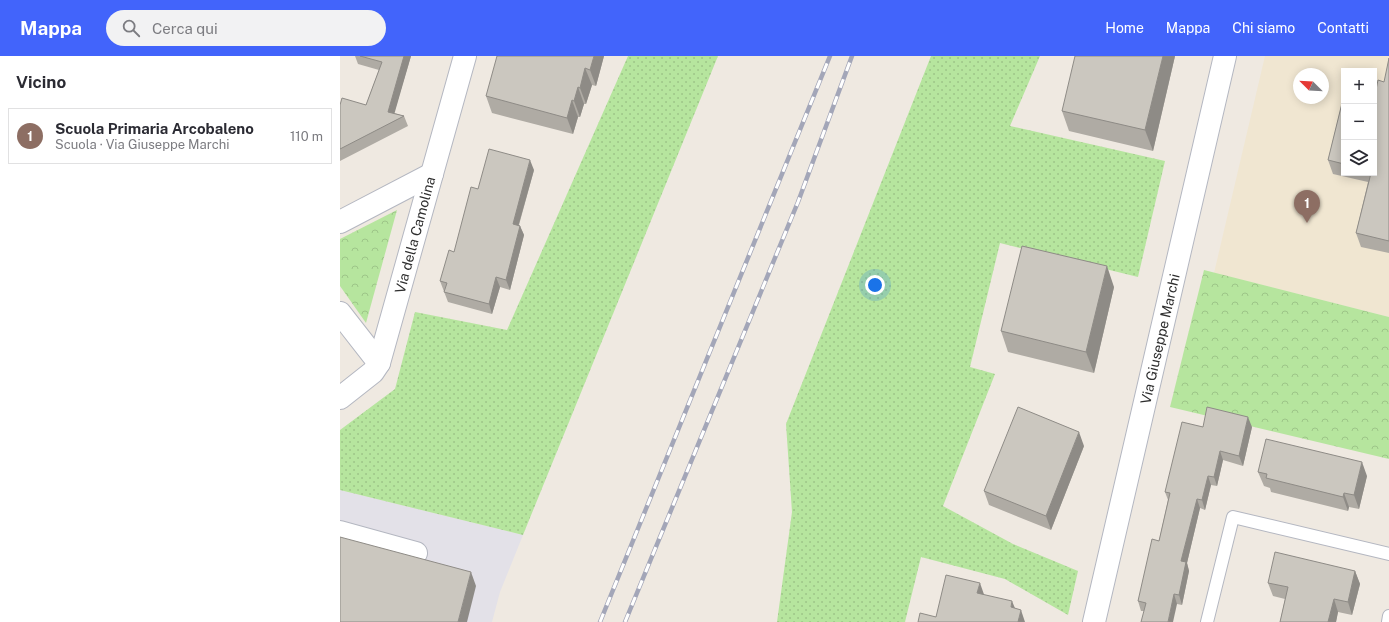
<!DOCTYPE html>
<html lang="it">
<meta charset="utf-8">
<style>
:root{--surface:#fff;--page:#f2f2f3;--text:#2b2b33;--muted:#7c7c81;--line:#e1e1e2;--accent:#4264fb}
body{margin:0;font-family:"Public Sans",sans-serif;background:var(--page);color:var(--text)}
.controls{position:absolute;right:12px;top:12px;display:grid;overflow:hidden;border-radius:0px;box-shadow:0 2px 10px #0003}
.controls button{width:36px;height:36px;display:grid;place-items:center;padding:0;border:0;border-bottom:1px solid var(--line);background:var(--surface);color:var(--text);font:20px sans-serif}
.compass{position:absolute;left:953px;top:12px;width:36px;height:36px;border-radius:50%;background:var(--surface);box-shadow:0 2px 10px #0003;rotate:294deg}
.you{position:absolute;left:535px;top:229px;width:14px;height:14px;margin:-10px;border:3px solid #fff;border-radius:50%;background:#1a73e8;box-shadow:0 0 0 6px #1a73e833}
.badge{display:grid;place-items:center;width:26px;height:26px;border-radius:50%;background:var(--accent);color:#fff;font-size:13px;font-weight:700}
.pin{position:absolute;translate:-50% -33px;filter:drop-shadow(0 1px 2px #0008)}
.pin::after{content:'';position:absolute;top:21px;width:14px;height:12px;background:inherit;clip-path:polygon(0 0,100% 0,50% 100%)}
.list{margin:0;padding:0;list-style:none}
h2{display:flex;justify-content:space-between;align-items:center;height:52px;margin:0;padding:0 16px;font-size:17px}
h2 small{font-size:13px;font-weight:400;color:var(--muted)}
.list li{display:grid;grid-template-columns:26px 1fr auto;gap:12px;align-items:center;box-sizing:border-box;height:56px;margin:0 8px 8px;padding:0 8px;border:1px solid var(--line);border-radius:0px}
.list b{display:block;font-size:15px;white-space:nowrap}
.list p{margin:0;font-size:13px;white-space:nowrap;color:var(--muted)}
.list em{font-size:13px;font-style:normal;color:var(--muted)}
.icon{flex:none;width:22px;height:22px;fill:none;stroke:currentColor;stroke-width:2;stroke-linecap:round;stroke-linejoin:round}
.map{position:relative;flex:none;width:1049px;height:566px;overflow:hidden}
header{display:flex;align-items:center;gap:24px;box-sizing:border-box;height:56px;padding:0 20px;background:var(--accent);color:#fff}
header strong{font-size:19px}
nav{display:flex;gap:22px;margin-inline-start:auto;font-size:14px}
.search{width:280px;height:36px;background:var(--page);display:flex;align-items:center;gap:10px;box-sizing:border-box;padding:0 14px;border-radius:22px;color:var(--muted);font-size:15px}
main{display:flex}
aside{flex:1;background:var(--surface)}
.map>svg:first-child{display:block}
</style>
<header>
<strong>Mappa</strong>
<div class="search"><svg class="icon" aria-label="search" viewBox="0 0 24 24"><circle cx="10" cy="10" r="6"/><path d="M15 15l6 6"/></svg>Cerca qui</div>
<nav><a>Home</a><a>Mappa</a><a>Chi siamo</a><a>Contatti</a></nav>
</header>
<main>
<aside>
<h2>Vicino<small></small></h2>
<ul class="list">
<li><span class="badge" style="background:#8d6e63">1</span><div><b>Scuola Primaria Arcobaleno</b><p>Scuola · Via Giuseppe Marchi</p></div><em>110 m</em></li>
</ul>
</aside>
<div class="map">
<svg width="1049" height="566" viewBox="0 0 1049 566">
<defs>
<pattern id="grass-dots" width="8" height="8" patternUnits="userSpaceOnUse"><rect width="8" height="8" fill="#b6e59e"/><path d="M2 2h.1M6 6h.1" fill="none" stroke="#9dc588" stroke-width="1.8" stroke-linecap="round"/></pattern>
<pattern id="park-crowns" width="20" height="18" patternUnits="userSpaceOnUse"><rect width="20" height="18" fill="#b6e59e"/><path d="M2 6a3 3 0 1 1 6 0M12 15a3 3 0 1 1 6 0" fill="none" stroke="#9dc588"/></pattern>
</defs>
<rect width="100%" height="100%" fill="#efe9e1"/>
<path fill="#e3e1e8" d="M0,434L183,479L160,536L152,566H0Z"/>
<path fill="#f0e6d1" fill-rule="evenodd" d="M925,0H1049V261L874,217ZM1004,15H1034V117H1004ZM959,18H983V42H959Z"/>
<g fill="url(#grass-dots)">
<path d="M288,0H378L183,479L0,434V374L55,333L75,256L167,274Z"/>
<path d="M591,0H700L670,70L825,105L798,221L660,187L630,311L655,318L603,450L673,488L738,515L728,559L665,523L581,501L565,566H437L452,456L446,368Z"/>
</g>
<g fill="url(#park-crowns)">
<path d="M57,154L26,267L0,230V183Z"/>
<path d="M864,214L1049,261V403L830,351Z"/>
</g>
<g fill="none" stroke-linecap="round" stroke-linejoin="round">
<defs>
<g id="service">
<path d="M867,566L893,461L1049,498"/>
<path d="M1048,566L1049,560"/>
</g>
<g id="minor">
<path d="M0,166L92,118"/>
<path d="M0,257L39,307"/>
<path d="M0,342L33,316L39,307L125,0"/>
<path d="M0,476L76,497"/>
<path d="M754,566L885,0"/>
</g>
</defs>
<use href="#service" stroke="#b4b7c1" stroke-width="14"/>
<use href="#minor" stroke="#b4b7c1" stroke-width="24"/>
<use href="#service" stroke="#fff" stroke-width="12"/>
<use href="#minor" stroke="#fff" stroke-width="22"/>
<defs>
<g id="rail">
<path d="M260,566L490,0"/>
<path d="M285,566L458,146L512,0"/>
</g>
</defs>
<use href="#rail" stroke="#a3a6b8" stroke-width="4.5"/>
<use href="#rail" stroke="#fff" stroke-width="3" stroke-dasharray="9" stroke-linecap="butt"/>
</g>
<g fill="#afaba4">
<path d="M15,0H71L54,57L64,60L68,70L0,105V49H26L39,14L18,8Z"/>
<path d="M264,0L256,30L252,29L246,48H244L240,61H238L233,78L152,57L146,40Z"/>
<path d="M835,0L813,95L729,75L722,55Z"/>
<path d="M1049,2V197L1021,191L1016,177L1028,126L993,118L988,104L1004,39V117H1034Z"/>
<path d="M194,114L179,169L180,170L184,179L170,234L160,231L152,258L108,246L100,225L114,196Z"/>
<path d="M774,231L754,317L668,296L661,275Z"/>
<path d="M863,371H912L903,410L883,404L877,430L871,429L865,454L860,452L847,507L849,515L842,549L837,548L804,555H801L798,545L819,485L828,444L825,436Z"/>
<path d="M744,390L711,474L649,449L644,435Z"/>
<path d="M918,416L1027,420L1019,453L1009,451L1008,455L931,436L930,432L924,430Z"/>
<path d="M1015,515L1020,528L1012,559L998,556L996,566H940L945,543L933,540L928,527Z"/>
</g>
<g fill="#8e8b86">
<path d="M64,0H71L52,66L48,56Z"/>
<path d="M254,0H264L256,30L250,14Z"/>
<path d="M823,0H835L813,95L805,74Z"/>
<path d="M245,12L252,29L246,48L240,32Z"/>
<path d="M238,31L244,48L240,61L234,45Z"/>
<path d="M232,44L238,61L233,78L227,62Z"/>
<path d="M190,104L194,114L176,178L173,168Z"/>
<path d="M180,170L184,179L170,234L166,224Z"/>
<path d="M767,210L774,231L754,317L746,296Z"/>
<path d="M156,221L160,231L152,258L149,248Z"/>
<path d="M908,361L912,371L903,410L899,400Z"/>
<path d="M739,376L744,390L711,474L706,460Z"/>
<path d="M880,395L883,404L877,430L874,421Z"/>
<path d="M1022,406L1027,420L1019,453L1014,439Z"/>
<path d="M868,420L871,429L865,454L862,444Z"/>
<path d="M1004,437L1009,451L1008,455L1003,441Z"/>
<path d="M857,443L860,452L847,507L849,515L842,549L839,539L841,505Z"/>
<path d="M1015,515L1020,528L1012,559L1008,546Z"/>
<path d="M131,516L136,530L127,566H118Z"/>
<path d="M640,527L647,547L637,537Z"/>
<path d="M834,538L837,548L833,566H828Z"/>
<path d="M994,543L998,556L996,566H988Z"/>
<path d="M672,545L679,562L681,554L685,566H677L671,551Z"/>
</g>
<g fill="#cbc7bf" stroke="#8e8b86">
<path d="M20,0H64L48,56L64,60L0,93V49L2,42L26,49L42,6Z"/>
<path d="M157,0H254L250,14L245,12L240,32L238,31L234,45L232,44L227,62L146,40Z"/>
<path d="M735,0H823L805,74L722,55Z"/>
<path d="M1049,2V185L1016,177L1031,117H1034V43L1038,24L1044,26Z"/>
<path d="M1004,39V108L988,104Z"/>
<path d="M149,93L190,104L173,168L180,170L166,224L156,221L149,248L104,236L107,227L100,225L109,194L114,196L131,131L138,133Z"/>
<path d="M682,190L767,210L746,296L661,275Z"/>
<path d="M678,351L739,376L706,460L644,435Z"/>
<path d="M867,351L908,361L899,400L880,395L874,421L868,420L862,444L857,443L841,505L846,506L839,539L834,538L828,566H801L806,547L798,545L812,483L819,485L830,437L825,436L842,366L863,371Z"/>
<path d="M926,383L1022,406L1014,439L1004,437L1003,441L926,422L927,418L918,416Z"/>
<path d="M0,481L131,516L118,566H0Z"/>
<path d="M935,496L1015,515L1008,546L994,543L988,566H940L948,531L928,527Z"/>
<path d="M606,519L640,527L637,537L672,545L671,551L681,554L678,566H578L580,557L596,561Z"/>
</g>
<g text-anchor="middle" stroke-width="3.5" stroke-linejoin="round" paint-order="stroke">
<g font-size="14" fill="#2e2e2e" stroke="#fff">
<text transform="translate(75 179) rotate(-75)" y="5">Via della Camolina</text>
<text transform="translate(820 283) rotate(-77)" y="5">Via Giuseppe Marchi</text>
</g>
</g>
</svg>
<div class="controls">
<button>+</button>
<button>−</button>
<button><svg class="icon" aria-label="layers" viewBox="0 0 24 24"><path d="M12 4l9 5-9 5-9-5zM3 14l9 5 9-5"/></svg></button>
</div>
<svg class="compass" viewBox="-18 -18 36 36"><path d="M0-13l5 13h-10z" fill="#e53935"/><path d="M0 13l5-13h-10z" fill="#7c7c81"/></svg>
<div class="you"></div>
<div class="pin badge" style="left:967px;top:167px;background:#8d6e63">1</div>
</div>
</main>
